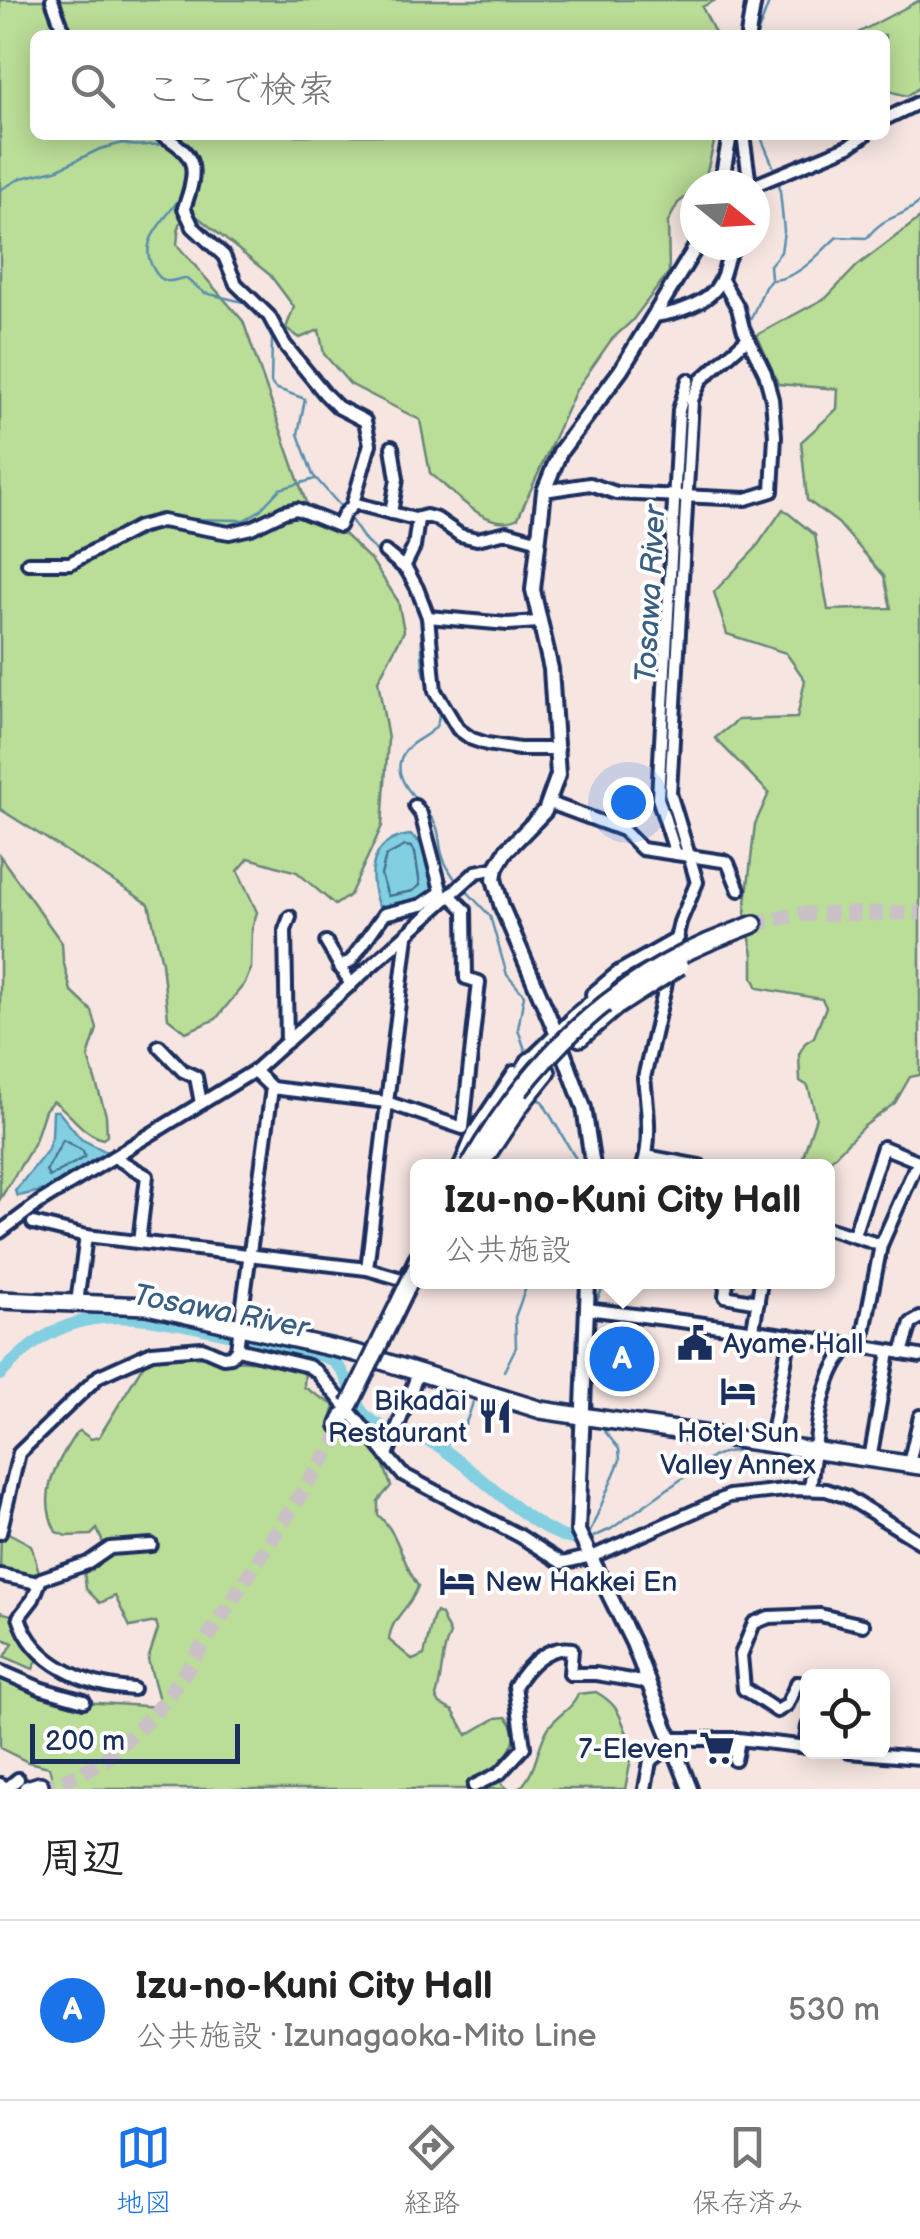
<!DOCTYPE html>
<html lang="ja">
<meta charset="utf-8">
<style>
:root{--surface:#fff;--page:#f2f2f2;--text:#222;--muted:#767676;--line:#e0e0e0;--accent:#1a73e8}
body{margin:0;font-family:"Balsamiq Sans","Klee One",sans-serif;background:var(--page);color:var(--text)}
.controls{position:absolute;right:30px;bottom:30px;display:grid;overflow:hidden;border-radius:15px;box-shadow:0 5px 25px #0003}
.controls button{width:90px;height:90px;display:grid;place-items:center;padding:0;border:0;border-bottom:2px solid var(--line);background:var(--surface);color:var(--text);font:50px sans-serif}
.compass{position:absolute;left:680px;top:170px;width:90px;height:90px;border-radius:50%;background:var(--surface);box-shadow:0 5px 25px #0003;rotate:108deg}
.scale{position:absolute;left:30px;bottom:25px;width:210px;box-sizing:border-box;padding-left:10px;border:5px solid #1b2f5e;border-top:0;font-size:28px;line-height:35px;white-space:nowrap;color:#1b2f5e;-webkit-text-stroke:8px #fff;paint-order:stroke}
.you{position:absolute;left:628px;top:802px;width:35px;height:35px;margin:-25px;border:8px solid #fff;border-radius:50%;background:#1a73e8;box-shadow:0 0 0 15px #1a73e833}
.badge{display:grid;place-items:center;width:65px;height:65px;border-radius:50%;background:var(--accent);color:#fff;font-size:32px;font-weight:700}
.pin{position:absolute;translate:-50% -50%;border:5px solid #fff;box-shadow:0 2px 10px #0006}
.popup{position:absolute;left:410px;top:1159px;width:425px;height:130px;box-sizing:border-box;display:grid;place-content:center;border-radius:15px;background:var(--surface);filter:drop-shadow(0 2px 8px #0005);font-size:32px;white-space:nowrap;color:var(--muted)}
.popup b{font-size:38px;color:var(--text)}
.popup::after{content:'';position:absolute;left:50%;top:100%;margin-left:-20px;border:20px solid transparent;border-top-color:var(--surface)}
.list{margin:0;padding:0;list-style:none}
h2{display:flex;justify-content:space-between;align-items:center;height:130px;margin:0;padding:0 40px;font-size:42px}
h2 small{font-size:32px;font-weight:400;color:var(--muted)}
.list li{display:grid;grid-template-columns:65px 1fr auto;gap:30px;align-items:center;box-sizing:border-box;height:180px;padding:0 40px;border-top:2px solid var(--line)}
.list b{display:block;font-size:38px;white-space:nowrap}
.list p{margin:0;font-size:32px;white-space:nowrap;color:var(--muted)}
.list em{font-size:32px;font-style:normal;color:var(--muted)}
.icon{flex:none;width:55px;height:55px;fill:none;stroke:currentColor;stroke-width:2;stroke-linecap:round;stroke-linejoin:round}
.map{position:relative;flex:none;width:920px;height:1789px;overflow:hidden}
.search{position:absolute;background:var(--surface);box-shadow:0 5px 25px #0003;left:30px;right:30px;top:30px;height:110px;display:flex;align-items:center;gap:25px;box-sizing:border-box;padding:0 35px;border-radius:15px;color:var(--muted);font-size:38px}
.sheet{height:310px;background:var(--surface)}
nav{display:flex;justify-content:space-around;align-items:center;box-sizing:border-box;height:140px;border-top:2px solid var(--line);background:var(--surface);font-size:28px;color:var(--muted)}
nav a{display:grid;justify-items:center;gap:5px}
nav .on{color:var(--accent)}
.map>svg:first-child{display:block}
</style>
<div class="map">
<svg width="920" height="1789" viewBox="0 0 920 1789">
<rect width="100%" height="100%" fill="#f6e5e1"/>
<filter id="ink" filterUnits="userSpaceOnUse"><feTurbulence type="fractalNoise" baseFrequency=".01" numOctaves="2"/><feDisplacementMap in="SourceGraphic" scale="20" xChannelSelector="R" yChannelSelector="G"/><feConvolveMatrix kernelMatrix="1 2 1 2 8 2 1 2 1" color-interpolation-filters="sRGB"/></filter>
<g filter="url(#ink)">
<g fill="#badd97" stroke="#6a867a" stroke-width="2.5">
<path d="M0,0H716L702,7L716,35H35V135H716L704,183L695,185V190L678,203L668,222L669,272L632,321L611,340L576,390L518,518C488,534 454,492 430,473L420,420L350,384L324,354L319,330L300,338L286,328L294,307L270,275L193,213L179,224L177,245L243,321L312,520L344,534L372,561L398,601L404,631L378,681L388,739L382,826L350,895L335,905L297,872L249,858L238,871L257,912L252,929L251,969L245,983L216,1019L186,1032L168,1018L162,963L149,904L0,809Z"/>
<path d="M920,0V87L907,96L885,90V35H854Z"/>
<path d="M920,218V1075L910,1077L895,1103L863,1127L825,1166H800L816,1117L808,1086L800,1081L799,1054L805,1043L814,1037L826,1007L822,999L758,988L753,977V955L745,912L755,824L769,793L715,738L738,720L797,718L805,680L786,653L727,634L714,592L755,549L783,509L815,535L828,610L891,608L884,576L838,523L807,500L801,442L837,409L838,389L778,384L757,335L827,297L858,265Z"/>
<path d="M0,856L62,943L63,960L71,991L92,1011L97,1029L88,1057L106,1115L107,1136L103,1139C80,1133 72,1113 53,1101L45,1110L34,1144L0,1199Z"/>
<path d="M187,1354C226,1362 265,1360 305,1367L304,1387L335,1406L329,1427L349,1434H360L380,1454L391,1486L378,1501V1515C399,1533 402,1563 418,1586C412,1607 391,1616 389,1640L413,1660L424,1655C428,1643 430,1621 436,1612L441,1615L450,1634C440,1655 443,1676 436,1697L440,1704L453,1711L467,1735L496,1718L506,1717C524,1735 510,1750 499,1767L502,1784L508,1789H55L49,1767L28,1762L0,1748V1679L5,1673L82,1702L161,1707L148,1660L158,1629L156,1622L130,1627L115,1596L100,1603L86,1589L84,1571L106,1550L97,1529L91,1535L67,1536L56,1532C37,1495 55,1465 76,1433L80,1431L91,1439L99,1437L145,1362L167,1355Z"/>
<path d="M1,1529L31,1545L41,1579L0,1571Z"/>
<path d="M0,1612L15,1616L40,1655L33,1669L5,1657L13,1643L0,1638Z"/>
<path d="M596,1692C626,1709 618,1723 634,1745L625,1789H514L520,1788C537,1771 536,1750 547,1730C555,1715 573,1710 578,1694Z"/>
</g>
<g fill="#82cfe1" stroke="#598fad" stroke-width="2.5">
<path d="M410,835C429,844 429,870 432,889L418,900L384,908L378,905C367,872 370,840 410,835Z"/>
<path d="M53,1111H58L81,1139L111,1154L55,1188L18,1196L15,1191L47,1151L52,1137Z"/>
</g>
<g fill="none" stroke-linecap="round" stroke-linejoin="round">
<g stroke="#446f92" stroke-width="2.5">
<path d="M405,846L411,847L415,853L420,885L413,891L388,896L381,875L386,856Z"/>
<path d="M63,1140L83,1151L85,1157L49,1177L46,1171Z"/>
</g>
<g stroke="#598fad" stroke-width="2.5">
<path d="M63,16L78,35"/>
<path d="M757,35L770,0"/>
<path d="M121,135L123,143C138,150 155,140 171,147"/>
<path d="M760,135L776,173"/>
<path d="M185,188C174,217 131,237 156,273C159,277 164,282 170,281C175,281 180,278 185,278L205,293L243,302L261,317L272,339L271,383L275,388L305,399L298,434L313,475L342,508"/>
<path d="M0,190L21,178L56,170L100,149L123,143"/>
<path d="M771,278L770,265L781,252L784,231L779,181"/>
<path d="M773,280C800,278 818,254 837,237L867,238C885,214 899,220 920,202"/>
<path d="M747,327L765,287L771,280"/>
<path d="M692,383L715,362"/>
<path d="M681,492L685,405"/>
<path d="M347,514L366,542L380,554"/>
<path d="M182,519L244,520L259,511L280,489L315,479"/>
<path d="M106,550L163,527"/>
<path d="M398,569C436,612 412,648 429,688"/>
<path d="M435,700C452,741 407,731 400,762C395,785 425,805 435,823C440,832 439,844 442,854C444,864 451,873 457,882"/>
<path d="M666,741L680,500"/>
<path d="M674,833L680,849"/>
<path d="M463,887L490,916L507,975L524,995L518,1029L527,1056"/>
<path d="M669,932L689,889L684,861"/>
<path d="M535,1099L542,1101L580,1166"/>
<path d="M636,1166L640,1147L638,1079L653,1006"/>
<path d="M594,1308L605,1282"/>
<path d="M591,1365L590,1395L594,1412"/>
<path d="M504,1371L516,1347L515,1317L528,1282"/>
<path d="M440,1447C464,1439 467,1420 474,1399"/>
<path d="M588,1537L620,1460L619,1449L599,1424"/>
<path d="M589,1539L611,1529L714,1456C743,1444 777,1453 808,1457"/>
</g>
<path stroke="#82cfe1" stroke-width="12" d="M0,1375C63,1306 115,1311 200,1328C238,1336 276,1344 314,1353C321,1356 330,1358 335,1363C351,1376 351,1402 366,1416C384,1433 417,1433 438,1446C473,1466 545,1547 588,1540"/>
<g stroke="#cac1c7" stroke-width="15" stroke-dasharray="15 8" stroke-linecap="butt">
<path d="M754,924L800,914L920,913"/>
<path d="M41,1788L80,1774L107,1758L153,1715L186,1671L344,1428"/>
</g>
<defs>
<g id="minor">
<path d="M52,0L65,35"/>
<path d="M885,119L920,102"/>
<path d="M162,135C198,155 198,170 184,208L193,227L224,256L236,284L269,316L285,345L325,394L338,407L365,421L370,444L353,503L415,519L426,516L437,519L460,535L477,539L507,532L536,540"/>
<path d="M743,135L750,185"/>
<path d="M755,185L849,146L865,135"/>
<path d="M655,316C677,313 710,303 720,282C728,266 723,262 736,245"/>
<path d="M544,491L590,484L616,493L746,499L772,491L775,436L772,399L765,373L743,328L738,308L722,280"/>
<path d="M391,513L397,479L392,447"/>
<path d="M385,552L407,570L417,588L428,617L435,691L458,729L472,739L487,744L519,749H558"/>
<path d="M28,563H70L139,527L162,521L229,533L251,528L284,512L297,509L339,526L344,514L354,504"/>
<path d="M404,567L414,547L418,519"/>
<path d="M428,617L508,624L539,622"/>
<path d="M550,803L623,830L642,849L723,861L728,863L739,890"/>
<path d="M415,806L421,814L442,894"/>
<path d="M676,854L658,798L679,410L688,380"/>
<path d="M326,942L351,985"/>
<path d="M339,967L351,961L384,914L422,905L440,893"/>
<path d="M592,994L618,972L678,938"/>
<path d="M287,1042L285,930L290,917"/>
<path d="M159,1046L183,1071L196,1077L201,1103"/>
<path d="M254,1071L272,1088L386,1102L463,1128L479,982L466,978L465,910L451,896"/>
<path d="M646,1156L700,1166"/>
<path d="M114,1157L147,1176L139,1242"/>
<path d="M460,1166L474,1132L514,1072"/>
<path d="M643,1166C652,1140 647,1105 644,1078L680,922L697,882L670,793L692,400L701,380L747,339"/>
<path d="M33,1223L86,1236"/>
<path d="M827,1228L881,1245"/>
<path d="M0,1232L40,1202L254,1071L476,872L496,868"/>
<path d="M854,1235L883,1147L920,1162"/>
<path d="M367,1269L405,1280L417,1255"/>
<path d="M727,1282L725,1296L758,1302"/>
<path d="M77,1303L86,1236L367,1269L407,936"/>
<path d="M587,1309C698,1323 809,1337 920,1356"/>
<path d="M753,1329L761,1282"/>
<path d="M861,1347L881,1245L914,1170L920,1163"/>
<path d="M237,1349L308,1366L317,1372L402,1474L520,1536L562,1563L596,1555L729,1496L794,1489L826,1490L847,1497L920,1542"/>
<path d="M902,1353L911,1323L920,1318"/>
<path d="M770,1444L790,1335"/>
<path d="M387,1455L418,1373"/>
<path d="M870,1459L889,1352"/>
<path d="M909,1464L920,1416"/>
<path d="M810,1489C816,1447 818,1373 851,1346"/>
<path d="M0,1533L19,1453L99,1376L152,1352L202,1348L223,1357L231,1356L237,1349L272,1088"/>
<path d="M0,1575L38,1583"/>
<path d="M0,1671L42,1689L84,1701"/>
<path d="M808,1684L797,1683L787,1705L777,1711L744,1689L741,1655L754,1623L769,1617L820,1615L863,1625"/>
<path d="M133,1689C86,1686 33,1664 19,1617L33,1599L41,1579L88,1563L110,1548L151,1545"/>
<path d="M673,1739H738L808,1747"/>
<path d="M805,1747L808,1726"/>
<path d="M849,1752L920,1758"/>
<path d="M735,1760L739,1740"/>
<path d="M0,1784L7,1788L18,1779"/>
<path d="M474,1786L500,1773L524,1747L515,1686C528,1665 546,1645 572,1649L570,1674H596L649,1683"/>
<path d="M645,1789L650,1761L675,1744"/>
</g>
<g id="major">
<path d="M748,35L754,0"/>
<path d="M721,185L730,135"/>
<path d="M530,1061L574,1018"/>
<path d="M593,1166L584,1108L557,1035L502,907L494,879L496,868L506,851L545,811L558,775L551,669L533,590L544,491L560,452L621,370L697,245"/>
<path d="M588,1282L578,1531L633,1643L690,1789"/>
</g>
<g id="highway">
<path d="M731,933L754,924"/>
<path d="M574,1018L606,992"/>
<path d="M580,1038L616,1007"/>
<path d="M508,1094L530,1061"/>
<path d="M522,1103L547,1072"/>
<path d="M0,1300L147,1306L356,1353L541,1410L920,1466"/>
<path d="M339,1425L344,1415"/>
<path d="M27,1789L40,1785"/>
</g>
</defs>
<use href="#minor" stroke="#1b2f5e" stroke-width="18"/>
<use href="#major" stroke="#1b2f5e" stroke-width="20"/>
<use href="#highway" stroke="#1b2f5e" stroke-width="22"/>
<use href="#minor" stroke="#fff" stroke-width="10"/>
<use href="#major" stroke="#fff" stroke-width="12"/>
<use href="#highway" stroke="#fff" stroke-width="15"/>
<defs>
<g id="highway-bridge">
<path d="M616,1007L680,966"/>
<path d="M485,1158L522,1103"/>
<path d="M469,1166C530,1060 615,976 731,933"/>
<path d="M350,1404L417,1266"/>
</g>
</defs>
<use href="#highway-bridge" stroke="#1b2f5e" stroke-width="22" stroke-linecap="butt"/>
<use href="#highway-bridge" stroke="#fff" stroke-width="15"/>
</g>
</g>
<defs>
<symbol id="civic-bare" viewBox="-9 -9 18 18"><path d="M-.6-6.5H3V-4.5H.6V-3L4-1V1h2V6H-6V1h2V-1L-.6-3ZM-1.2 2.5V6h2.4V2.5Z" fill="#1b2f5e" stroke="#fff" stroke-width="2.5" paint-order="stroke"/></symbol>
<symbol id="hotel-bare" viewBox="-9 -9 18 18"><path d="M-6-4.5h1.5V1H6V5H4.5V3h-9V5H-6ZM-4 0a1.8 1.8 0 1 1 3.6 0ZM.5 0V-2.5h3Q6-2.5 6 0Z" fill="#1b2f5e" stroke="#fff" stroke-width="2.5" paint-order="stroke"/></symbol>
<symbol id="restaurant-bare" viewBox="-9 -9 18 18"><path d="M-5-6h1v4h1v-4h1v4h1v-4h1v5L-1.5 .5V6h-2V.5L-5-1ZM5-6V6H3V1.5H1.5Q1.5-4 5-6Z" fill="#1b2f5e" stroke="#fff" stroke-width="2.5" paint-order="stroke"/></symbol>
<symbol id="supermarket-bare" viewBox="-9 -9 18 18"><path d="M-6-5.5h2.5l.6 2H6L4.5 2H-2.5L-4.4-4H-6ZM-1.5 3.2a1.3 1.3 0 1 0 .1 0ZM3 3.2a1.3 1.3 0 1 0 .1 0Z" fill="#1b2f5e" stroke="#fff" stroke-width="2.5" paint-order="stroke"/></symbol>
</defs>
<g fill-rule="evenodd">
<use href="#civic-bare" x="670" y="1318" width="50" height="50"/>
<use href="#hotel-bare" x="713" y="1366" width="50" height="50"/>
<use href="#restaurant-bare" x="470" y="1391" width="50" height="50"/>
<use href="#hotel-bare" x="432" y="1556" width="50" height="50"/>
<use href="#supermarket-bare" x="692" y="1723" width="50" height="50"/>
</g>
<g text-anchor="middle" stroke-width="8" stroke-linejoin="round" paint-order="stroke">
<g font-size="28" fill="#1b2f5e" stroke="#fff" text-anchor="start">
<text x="723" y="1353">Ayame Hall</text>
<text x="467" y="1410" text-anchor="end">Bikadai<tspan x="467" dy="32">Restaurant</tspan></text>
<text x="738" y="1442" text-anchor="middle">Hotel Sun<tspan x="738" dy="32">Valley Annex</tspan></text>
<text x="485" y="1591">New Hakkei En</text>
<text x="689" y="1758" text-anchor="end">7-Eleven</text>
</g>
<g font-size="30" font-style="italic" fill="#3a5f85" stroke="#fff">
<text transform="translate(650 594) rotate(-87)" y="10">Tosawa River</text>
<text transform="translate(221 1311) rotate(11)" y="10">Tosawa River</text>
</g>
</g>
</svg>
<div class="controls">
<button><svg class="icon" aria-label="locate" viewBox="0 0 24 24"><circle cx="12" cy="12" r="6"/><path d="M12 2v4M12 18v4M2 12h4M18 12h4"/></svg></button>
</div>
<svg class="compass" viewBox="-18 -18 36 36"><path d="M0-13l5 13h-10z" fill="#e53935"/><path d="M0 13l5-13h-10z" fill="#767676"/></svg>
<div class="scale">200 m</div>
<div class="you"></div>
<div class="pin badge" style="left:622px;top:1359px">A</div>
<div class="popup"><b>Izu-no-Kuni City Hall</b>公共施設</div>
<div class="search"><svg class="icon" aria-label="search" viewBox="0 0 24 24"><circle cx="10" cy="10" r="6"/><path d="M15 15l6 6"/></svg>ここで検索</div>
</div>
<section class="sheet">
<h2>周辺<small></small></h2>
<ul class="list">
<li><span class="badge">A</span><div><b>Izu-no-Kuni City Hall</b><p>公共施設 · Izunagaoka-Mito Line</p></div><em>530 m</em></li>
</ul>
</section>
<nav>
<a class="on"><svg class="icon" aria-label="map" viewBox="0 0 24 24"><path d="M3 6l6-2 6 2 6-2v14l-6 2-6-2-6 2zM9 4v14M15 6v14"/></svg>地図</a>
<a><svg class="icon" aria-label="directions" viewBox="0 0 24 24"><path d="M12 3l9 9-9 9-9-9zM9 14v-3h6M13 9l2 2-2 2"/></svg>経路</a>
<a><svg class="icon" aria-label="saved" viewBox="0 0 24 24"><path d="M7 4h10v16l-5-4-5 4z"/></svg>保存済み</a>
</nav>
